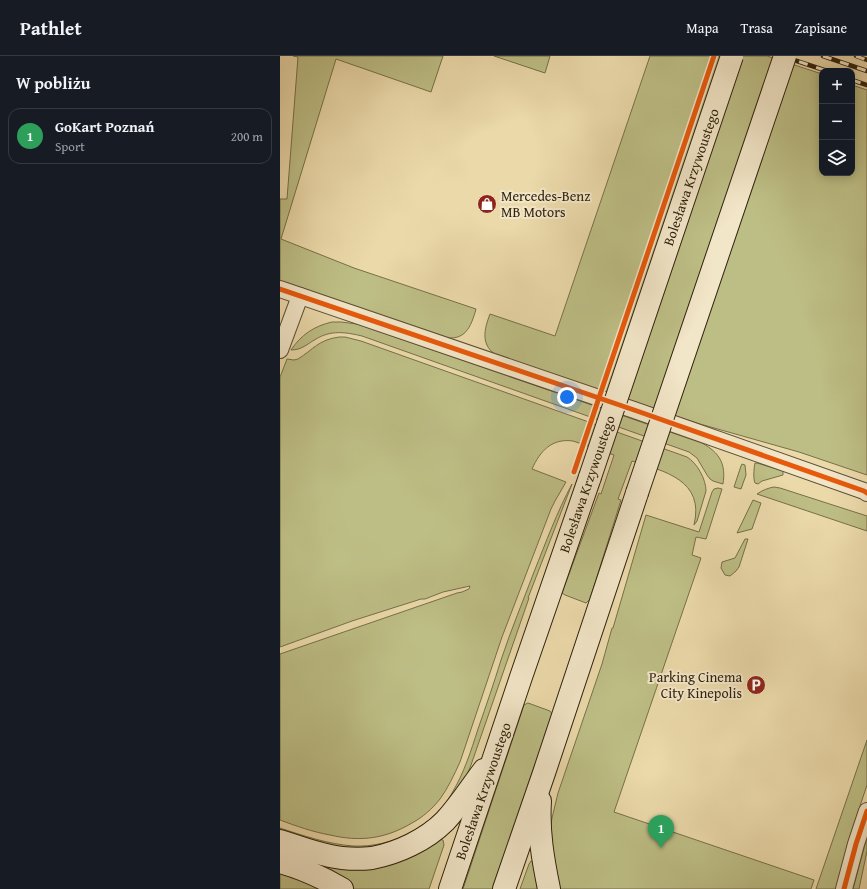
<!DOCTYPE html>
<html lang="pl">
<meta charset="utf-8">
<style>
:root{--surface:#171b24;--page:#20242c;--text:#f1f3f6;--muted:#9ea1a6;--line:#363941;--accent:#c59692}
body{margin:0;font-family:"Gentium Book Plus",serif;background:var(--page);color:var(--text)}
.controls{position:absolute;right:12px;top:12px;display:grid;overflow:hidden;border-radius:8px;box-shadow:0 2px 10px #0003}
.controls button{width:36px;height:36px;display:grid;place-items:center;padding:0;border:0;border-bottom:1px solid var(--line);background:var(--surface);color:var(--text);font:20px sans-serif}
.you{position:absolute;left:287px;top:341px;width:14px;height:14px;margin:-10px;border:3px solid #fff;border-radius:50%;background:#1a73e8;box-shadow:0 0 0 6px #1a73e833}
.badge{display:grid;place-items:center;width:26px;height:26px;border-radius:50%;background:var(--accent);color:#fff;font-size:13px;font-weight:700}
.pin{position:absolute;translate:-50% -33px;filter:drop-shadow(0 1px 2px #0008)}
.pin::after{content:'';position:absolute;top:21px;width:14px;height:12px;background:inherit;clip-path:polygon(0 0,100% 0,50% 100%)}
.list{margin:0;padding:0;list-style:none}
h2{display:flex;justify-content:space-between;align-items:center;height:52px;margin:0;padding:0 16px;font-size:17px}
h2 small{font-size:13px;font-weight:400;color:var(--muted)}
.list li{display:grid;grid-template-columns:26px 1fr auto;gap:12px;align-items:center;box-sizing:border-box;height:56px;margin:0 8px 8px;padding:0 8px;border:1px solid var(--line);border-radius:12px}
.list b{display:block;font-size:15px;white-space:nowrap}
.list p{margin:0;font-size:13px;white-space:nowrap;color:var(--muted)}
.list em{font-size:13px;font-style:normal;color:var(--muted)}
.icon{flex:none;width:22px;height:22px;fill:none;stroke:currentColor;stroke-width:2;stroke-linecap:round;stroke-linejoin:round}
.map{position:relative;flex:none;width:587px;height:833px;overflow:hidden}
header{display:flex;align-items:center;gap:24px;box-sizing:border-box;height:56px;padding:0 20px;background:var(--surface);border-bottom:1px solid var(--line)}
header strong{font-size:19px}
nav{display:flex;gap:22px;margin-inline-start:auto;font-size:14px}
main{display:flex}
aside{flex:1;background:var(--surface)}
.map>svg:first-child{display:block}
</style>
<header>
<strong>Pathlet</strong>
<nav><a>Mapa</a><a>Trasa</a><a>Zapisane</a></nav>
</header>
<main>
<aside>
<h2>W pobliżu<small></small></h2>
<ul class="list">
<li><span class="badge" style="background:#2e9e5b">1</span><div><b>GoKart Poznań</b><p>Sport</p></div><em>200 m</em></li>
</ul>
</aside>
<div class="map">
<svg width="587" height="833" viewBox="0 0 587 833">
<rect width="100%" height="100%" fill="#ebd9aa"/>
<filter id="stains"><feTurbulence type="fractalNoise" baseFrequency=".005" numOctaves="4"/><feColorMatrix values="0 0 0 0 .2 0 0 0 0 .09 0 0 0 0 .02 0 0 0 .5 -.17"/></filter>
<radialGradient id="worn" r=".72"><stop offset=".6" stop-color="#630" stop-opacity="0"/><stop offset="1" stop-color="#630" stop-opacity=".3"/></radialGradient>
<g fill="#bdbe85" stroke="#767049">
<path d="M13,0H163L151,36L56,3L1,183L74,212L196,253C191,271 185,286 163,281L0,225V143H7L18,1Z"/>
<path d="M214,0H270L265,17Z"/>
<path d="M370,0H487L542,18V117H572V29L587,34V419L519,396L420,368L218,300C200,290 204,274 210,258L275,280Z"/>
<path d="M52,266H61L77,268L422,387C440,397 446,408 443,428L433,425L430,423L427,419L417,402L409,396L82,280C65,276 51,274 36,283C27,288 22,294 11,294C21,279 34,270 52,266Z"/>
<path d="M59,281H65L81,285L407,401C417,407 426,423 426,435L417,465L414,469C425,424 384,415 352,405L338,443L341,444L310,543L306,547L285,539L282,537L319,437L321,438L334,399L293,385C272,382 260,395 252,413L286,426L275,445L271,453L222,581L180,706C174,719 168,732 160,743C152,753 143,761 132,767C105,783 80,786 50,779C33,776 16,770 0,764V598L177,537L182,536L189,533L190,530L163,536L145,543H141L72,565L0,591V321L7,303L14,304L18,303C34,293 38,284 59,281Z"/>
<path d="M475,407H477L503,415V419L482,425L478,428L475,427C473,423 474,411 475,407Z"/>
<path d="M462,408L465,409L466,419L461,433L454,431L461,410Z"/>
<path d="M292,428L248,542H249L191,709L186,721L159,761L110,790L61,793L0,776V772C24,780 48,788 73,790C112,792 153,771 172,737C184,717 191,695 198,673C206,650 214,627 221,604C231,574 243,545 254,516C266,486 277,456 292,428Z"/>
<path d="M494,431L500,432L587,460V475L477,438C483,434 488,432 494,431Z"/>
<path d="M438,432L442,433L426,483L416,481L412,499L421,502L334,756L534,824L531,833H277L269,780L272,762L278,737L322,608L332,572H333L366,459L419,476L432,436L434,433Z"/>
<path d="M473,444L481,447L472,473L457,477Z"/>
<path d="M465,483H468L459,511L456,515L450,520L445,519L441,512L442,506L455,502Z"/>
<path d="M248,647L270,655L272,658L213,833H183L244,649Z"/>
<path d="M587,684V729L570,780L556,833H536Z"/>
<path d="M587,781V795L579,833H573Z"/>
<path d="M159,783L163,784L164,789L149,833H73L19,800Z"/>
<path d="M251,805L254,806L262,833H240L249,808Z"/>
<path d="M0,813L47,833H0Z"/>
</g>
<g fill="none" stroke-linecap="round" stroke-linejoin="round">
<defs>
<g id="street">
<path d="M0,233L357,355L584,435L587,437"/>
<path d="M0,294L20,240"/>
<path d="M564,833L576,788L587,755"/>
</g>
<g id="secondary">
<path d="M260,745C258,775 263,804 269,833"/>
<path d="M0,785C20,791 41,800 62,802C72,803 83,803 92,802C118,797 146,784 165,765C180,749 191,731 204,714"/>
<path d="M0,806C22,812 42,821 62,833"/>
<path d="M170,833L241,621L310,421"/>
<path d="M224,833L264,717L357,437"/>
</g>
</defs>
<use href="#street" stroke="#5e4f34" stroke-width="18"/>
<use href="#secondary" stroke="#2f210d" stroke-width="24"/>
<use href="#street" stroke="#f2e6c8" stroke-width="16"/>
<use href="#secondary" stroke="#f2e6c8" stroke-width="22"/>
<defs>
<g id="rail">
<path d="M502,0L547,15"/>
<path d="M543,0L587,15"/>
<path d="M576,0L587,4"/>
<path d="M572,24L587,29"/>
</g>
</defs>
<use href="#rail" stroke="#2f210d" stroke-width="4.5"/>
<use href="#rail" stroke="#f2e6c8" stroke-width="3" stroke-dasharray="9" stroke-linecap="butt"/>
<defs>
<g id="secondary-bridge">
<path d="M310,421L452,0"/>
<path d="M357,437L505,0"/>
</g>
</defs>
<use href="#secondary-bridge" stroke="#2f210d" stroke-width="24" stroke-linecap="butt"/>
<use href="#secondary-bridge" stroke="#f2e6c8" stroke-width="22"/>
<defs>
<g id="cycleway">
<path d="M0,233L357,355L584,435L587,437"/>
<path d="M294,416L434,0"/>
<path d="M564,833L576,788L587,755"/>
</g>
</defs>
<use href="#cycleway" stroke="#f2e6c8" stroke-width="8"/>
<use href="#cycleway" stroke="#e8590c" stroke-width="5"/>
</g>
<defs>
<symbol id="shop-disc" viewBox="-11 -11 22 22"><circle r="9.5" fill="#8f2418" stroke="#f2e6c8"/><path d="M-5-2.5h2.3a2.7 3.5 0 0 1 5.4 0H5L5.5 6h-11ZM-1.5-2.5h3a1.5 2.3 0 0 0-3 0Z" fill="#fff"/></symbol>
<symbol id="parking-disc" viewBox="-11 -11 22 22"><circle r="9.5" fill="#8f2418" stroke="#f2e6c8"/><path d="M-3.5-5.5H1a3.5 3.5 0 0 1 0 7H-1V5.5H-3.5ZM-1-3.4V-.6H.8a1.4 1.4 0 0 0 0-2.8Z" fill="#fff"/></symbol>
</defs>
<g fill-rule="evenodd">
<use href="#shop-disc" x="196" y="137" width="22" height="22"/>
<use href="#parking-disc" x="465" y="618" width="22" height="22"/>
</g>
<g text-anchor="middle" stroke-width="4" stroke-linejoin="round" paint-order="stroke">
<g font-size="14" fill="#2f210d" stroke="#f2e6c8">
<text transform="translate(411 121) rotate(-71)" y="5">Bolesława Krzywoustego</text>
<text transform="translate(307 428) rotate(-71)" y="5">Bolesława Krzywoustego</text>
<text transform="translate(203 735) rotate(-71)" y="5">Bolesława Krzywoustego</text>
</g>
<g font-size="14" fill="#2f210d" stroke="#f2e6c8" text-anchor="start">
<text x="221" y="145">Mercedes-Benz<tspan x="221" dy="16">MB Motors</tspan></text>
<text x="462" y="626" text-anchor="end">Parking Cinema<tspan x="462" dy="16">City Kinepolis</tspan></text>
</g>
</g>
<rect width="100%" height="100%" filter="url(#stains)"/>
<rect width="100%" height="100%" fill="url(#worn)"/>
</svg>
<div class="controls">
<button>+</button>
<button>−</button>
<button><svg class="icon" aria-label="layers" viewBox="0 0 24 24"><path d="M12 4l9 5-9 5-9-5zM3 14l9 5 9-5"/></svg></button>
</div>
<div class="you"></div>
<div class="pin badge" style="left:381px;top:792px;background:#2e9e5b">1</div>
</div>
</main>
